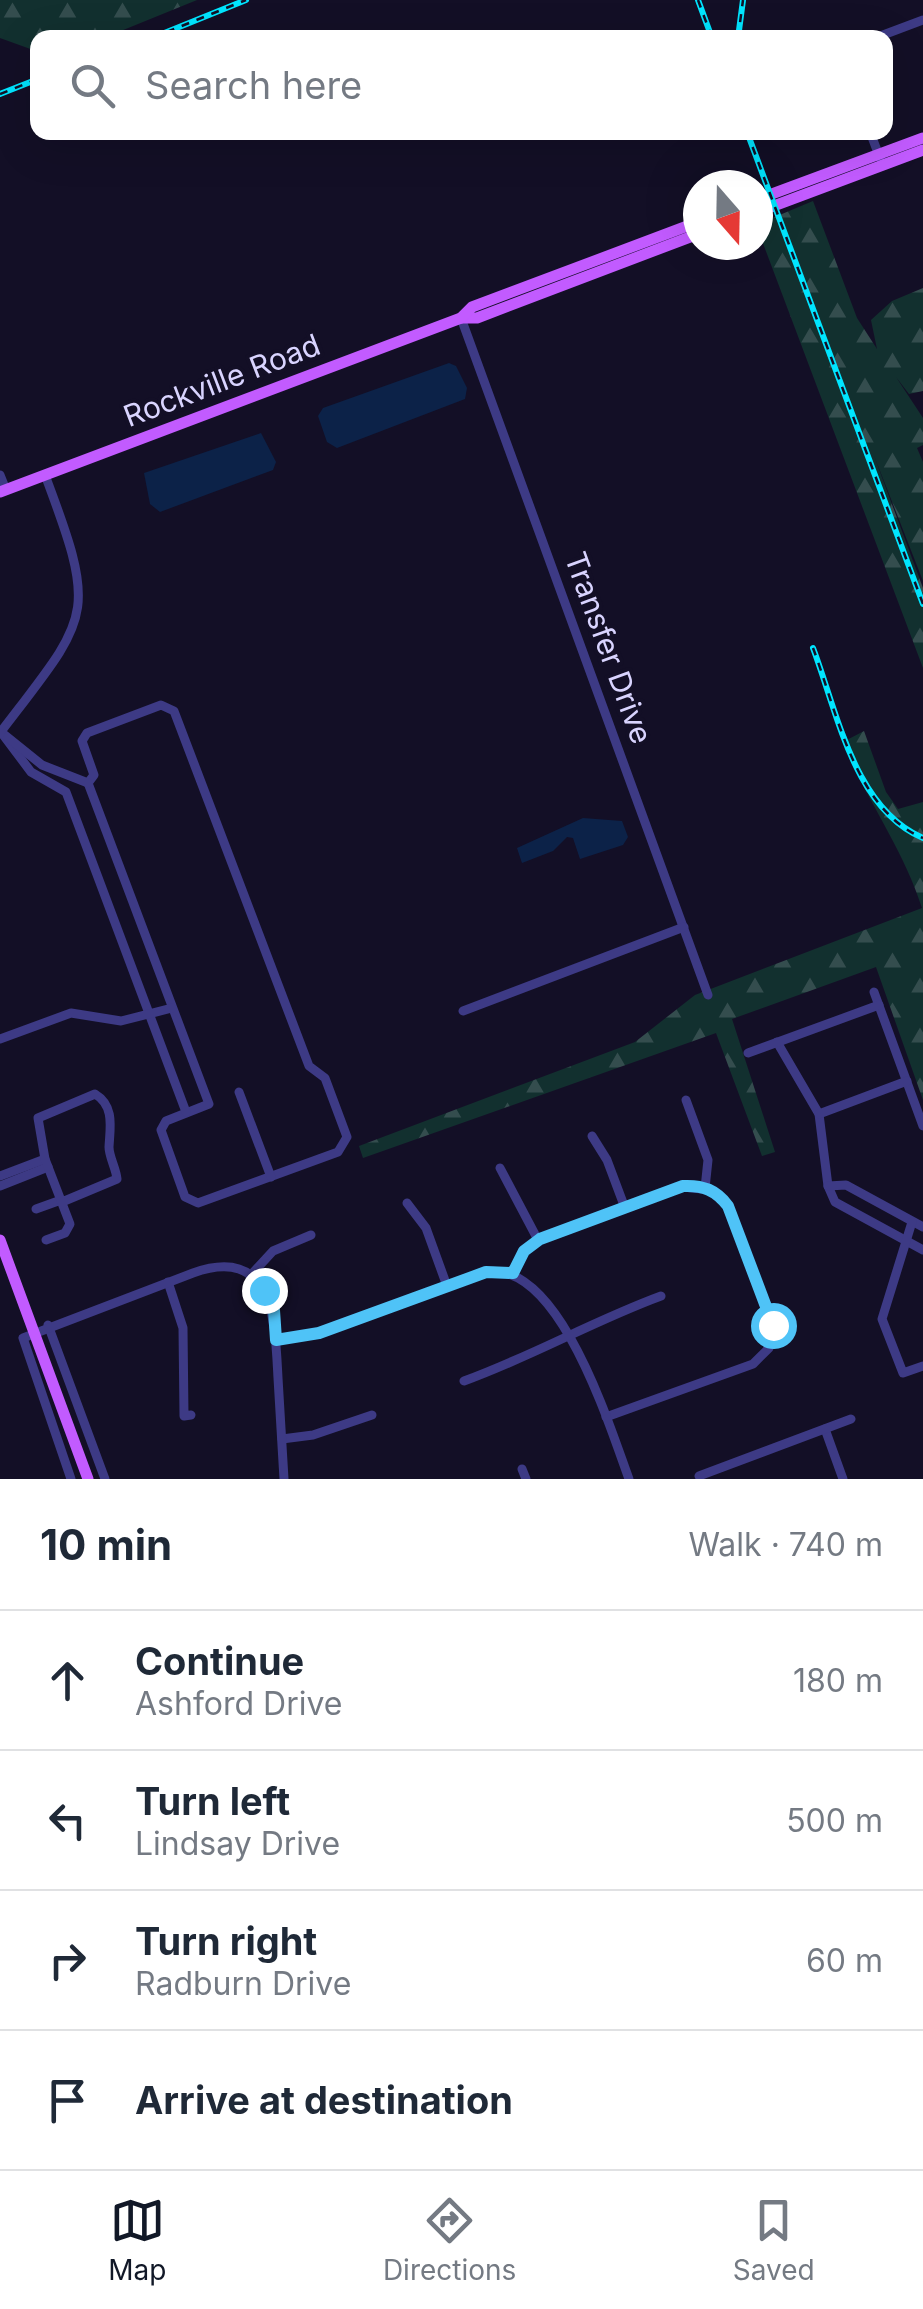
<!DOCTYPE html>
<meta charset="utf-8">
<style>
:root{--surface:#fff;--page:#f6f6f7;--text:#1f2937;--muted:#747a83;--line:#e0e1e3;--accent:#111827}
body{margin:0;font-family:Inter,sans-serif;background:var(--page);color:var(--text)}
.compass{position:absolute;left:683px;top:170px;width:90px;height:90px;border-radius:50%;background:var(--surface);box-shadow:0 10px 40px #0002;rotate:160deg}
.stop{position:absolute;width:30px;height:30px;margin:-22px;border:8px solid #4fc3f7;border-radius:50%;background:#fff}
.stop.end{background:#4fc3f7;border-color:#fff;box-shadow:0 2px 10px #0008}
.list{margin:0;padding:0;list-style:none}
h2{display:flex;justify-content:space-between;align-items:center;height:130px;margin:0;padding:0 40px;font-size:42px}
h2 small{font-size:32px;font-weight:400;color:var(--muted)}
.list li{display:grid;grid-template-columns:65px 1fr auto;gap:30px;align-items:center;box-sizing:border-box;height:140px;padding:0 40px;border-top:2px solid var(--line)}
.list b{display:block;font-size:38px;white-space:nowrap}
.list p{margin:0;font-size:32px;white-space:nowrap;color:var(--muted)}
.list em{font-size:32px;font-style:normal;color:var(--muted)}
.icon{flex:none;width:55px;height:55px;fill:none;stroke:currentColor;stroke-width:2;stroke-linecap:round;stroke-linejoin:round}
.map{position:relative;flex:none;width:923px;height:1479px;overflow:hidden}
.search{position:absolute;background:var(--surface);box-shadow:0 10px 40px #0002;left:30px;right:30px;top:30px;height:110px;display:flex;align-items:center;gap:25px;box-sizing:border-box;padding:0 35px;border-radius:20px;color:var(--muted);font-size:38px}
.sheet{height:690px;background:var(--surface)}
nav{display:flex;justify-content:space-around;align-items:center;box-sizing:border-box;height:140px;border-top:2px solid var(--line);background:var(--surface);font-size:28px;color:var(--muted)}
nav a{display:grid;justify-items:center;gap:5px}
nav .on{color:var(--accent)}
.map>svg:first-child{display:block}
</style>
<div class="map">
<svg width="923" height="1479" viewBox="0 0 923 1479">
<defs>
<pattern id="forest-firs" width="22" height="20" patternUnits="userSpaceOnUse" patternTransform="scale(2.5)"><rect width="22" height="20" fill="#12302f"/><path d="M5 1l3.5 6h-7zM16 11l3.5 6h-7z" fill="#344d4e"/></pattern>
</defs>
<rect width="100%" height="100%" fill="#130f26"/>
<g fill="url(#forest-firs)">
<path d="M0,0H197L106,37L38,38L36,51L0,38Z"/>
<path d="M813,201L857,318L877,349L871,320L892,301L923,288V391L909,394L896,377L923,418V445L917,448L923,462V581L873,453L923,588V668L761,238L770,219Z"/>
<path d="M864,731L886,792L898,809L923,802V1100L876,967L732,1019L775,1152L762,1156L716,1033L363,1158L359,1146L635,1042L695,995L922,908C903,848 866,800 843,742Z"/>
</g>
<g fill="#0c2248">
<path d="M449,363L456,366L467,388L465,399L337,448L327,442L318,416L323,408Z"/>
<path d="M261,433L276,462L273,470L160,512L150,504L144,473Z"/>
<path d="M583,818L622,821L628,837L623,845L580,859L573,838L567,837L553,851L522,863L517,848Z"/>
</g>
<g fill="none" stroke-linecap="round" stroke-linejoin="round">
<g stroke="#3d3a85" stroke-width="9">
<path d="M875,38L923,20"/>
<path d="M870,132L880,158"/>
<path d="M461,318L708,995"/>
<path d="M0,475L6,490"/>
<path d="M161,705L174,711L309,1066L325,1078L347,1137L338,1152L198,1203L185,1197L161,1130L166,1121L209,1104L88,783L94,775L82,741L87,733Z"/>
<path d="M1,732L31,772L66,792L186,1112"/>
<path d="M1,732L42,765L88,783"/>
<path d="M0,733C90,615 99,618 45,475"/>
<path d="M874,992L923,1126"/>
<path d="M463,1011L684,927"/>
<path d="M0,1039L71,1013L121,1021L172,1008"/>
<path d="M777,1042L819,1114L828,1186L835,1202L923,1250"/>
<path d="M748,1053L879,1005"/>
<path d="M239,1092L271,1177"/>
<path d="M686,1100L708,1160L705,1188"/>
<path d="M819,1114L907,1081"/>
<path d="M592,1136L607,1160L625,1208"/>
<path d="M500,1168L538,1240"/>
<path d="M0,1176L45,1159"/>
<path d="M0,1186L48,1167"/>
<path d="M828,1186L846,1185L923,1227"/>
<path d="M407,1203L426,1228L447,1286"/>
<path d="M36,1209L61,1200"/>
<path d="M912,1222L882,1319L903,1373L923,1366"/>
<path d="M46,1240L65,1233L70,1224L45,1159L38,1118L95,1094C115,1106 110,1128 109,1147C109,1157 116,1168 117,1179L62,1202"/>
<path d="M513,1273L523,1251L540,1239L683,1187L711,1190L726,1203L772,1322L769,1348L753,1364L606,1417"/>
<path d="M250,1276L273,1251L311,1235"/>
<path d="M168,1282L183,1328L184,1416L191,1415"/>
<path d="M48,1325L105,1479"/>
<path d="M276,1340L319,1333L486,1272C559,1260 609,1425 629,1479"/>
<path d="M464,1381C533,1356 593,1321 661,1296"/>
<path d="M825,1429L843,1479"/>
<path d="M282,1439L313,1435L372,1415"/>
<path d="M522,1469L526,1479"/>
<path d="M699,1476L851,1419"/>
<path d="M71,1479L23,1338L193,1273C275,1244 275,1324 278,1378C280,1412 282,1445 284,1479"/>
</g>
<g stroke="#c25bff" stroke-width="11">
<path d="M758,199L923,138"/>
<path d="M758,212L923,150"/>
<path d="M461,318H477L698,234"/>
<path d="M0,492L461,318L472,307L698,222"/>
<path d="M0,1240L88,1479"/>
</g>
<defs>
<g id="rail">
<path d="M698,0L712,38"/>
<path d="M152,38L246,0"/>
<path d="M738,38L743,0"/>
<path d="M0,94L38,79"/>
<path d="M747,132L923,604"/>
<path d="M813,648C837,711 854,809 923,838"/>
</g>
</defs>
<use href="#rail" stroke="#00e5ff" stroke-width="6"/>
<use href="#rail" stroke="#130f26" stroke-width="2.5" stroke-dasharray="8" stroke-linecap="butt"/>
</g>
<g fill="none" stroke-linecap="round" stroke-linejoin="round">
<path stroke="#4fc3f7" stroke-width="12" d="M264,1290L274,1310L276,1340L319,1333L486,1272L513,1273L524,1251L540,1239L683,1186C703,1185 716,1190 728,1206L773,1325"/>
</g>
<g text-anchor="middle" stroke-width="8" stroke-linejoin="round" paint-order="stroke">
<g font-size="30" fill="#d9d4ff" stroke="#130f26">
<text transform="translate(222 381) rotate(-21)" y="10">Rockville Road</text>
<text transform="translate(608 648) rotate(70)" y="10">Transfer Drive</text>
</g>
</g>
</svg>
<svg class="compass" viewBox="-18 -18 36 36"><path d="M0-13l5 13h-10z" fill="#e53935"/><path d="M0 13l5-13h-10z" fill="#747a83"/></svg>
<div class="stop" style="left:773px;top:1325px"></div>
<div class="stop end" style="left:264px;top:1290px"></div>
<div class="search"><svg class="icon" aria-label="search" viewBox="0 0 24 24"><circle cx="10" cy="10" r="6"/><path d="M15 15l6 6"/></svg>Search here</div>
</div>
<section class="sheet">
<h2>10 min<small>Walk · 740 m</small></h2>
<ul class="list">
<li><svg class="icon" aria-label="ahead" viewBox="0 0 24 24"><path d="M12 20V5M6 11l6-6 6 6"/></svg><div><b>Continue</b><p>Ashford Drive</p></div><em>180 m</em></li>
<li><svg class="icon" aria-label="left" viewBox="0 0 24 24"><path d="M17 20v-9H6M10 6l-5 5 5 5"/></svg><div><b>Turn left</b><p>Lindsay Drive</p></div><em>500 m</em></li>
<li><svg class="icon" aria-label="right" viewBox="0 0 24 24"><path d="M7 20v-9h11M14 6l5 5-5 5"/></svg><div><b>Turn right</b><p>Radburn Drive</p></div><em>60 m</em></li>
<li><svg class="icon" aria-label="arrive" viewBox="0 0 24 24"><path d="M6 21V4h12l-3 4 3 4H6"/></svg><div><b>Arrive at destination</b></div></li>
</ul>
</section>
<nav>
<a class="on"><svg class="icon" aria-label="map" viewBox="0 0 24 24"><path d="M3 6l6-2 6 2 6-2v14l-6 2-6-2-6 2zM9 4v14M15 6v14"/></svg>Map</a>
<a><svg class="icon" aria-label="directions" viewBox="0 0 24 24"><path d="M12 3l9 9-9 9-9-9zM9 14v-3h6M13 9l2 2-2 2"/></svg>Directions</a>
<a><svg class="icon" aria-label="saved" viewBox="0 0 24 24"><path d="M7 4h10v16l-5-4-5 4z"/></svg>Saved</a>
</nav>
